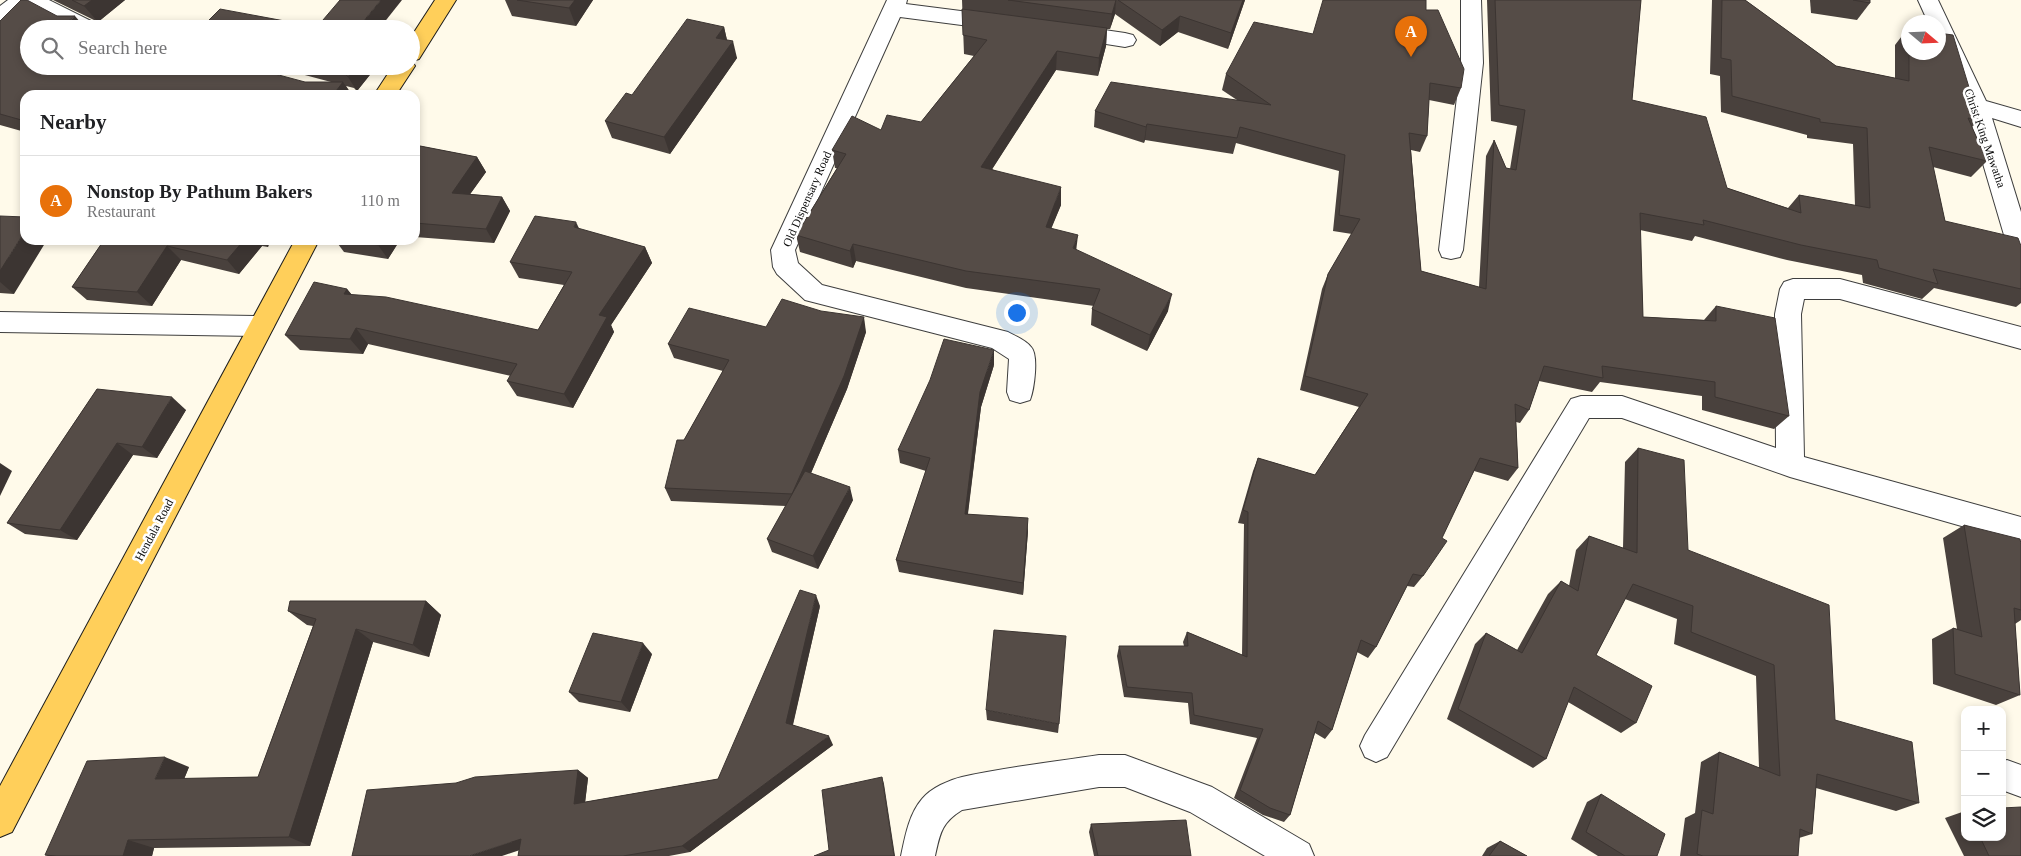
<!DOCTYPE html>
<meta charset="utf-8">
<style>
:root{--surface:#fff;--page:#f2f2f2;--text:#202124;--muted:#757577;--line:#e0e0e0;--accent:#c41b2b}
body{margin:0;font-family:Georgia,serif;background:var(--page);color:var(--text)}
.controls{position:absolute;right:15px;bottom:15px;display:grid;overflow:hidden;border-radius:10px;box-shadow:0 2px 8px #0003}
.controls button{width:45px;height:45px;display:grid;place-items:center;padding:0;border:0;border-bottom:1px solid var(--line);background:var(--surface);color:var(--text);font:25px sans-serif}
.compass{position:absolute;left:1901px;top:15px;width:45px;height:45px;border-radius:50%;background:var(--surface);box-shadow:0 2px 8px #0003;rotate:109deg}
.you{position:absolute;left:1016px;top:312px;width:18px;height:18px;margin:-12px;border:4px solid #fff;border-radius:50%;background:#1a73e8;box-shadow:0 0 0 8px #1a73e833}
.badge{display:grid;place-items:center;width:32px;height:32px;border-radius:50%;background:var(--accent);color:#fff;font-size:16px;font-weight:700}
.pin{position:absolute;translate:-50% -41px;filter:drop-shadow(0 1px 2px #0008)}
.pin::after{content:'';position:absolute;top:26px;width:18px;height:15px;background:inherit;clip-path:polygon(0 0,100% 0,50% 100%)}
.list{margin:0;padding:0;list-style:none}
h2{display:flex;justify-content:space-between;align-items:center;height:65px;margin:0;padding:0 20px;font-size:21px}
h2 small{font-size:16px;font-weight:400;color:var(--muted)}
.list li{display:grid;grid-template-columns:32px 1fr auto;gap:15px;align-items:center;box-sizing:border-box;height:90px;padding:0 20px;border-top:1px solid var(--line)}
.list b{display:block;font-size:19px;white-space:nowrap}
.list p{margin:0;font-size:16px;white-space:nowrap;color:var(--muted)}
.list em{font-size:16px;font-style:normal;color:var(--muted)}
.icon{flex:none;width:28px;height:28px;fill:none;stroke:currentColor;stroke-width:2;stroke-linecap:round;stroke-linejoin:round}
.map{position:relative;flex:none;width:2021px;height:856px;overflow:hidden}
.search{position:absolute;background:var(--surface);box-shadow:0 2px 8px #0003;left:20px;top:20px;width:400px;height:55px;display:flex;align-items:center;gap:12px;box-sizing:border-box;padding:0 18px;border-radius:28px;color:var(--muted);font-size:19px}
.panel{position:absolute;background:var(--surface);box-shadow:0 2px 8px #0003;left:20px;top:90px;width:400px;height:155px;border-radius:15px}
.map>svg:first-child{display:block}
</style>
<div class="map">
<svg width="2021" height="856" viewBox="0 0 2021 856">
<rect width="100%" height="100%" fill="#fffaea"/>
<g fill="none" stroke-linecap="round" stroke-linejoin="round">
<defs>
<g id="minor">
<path d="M8,0H49L97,24L100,29H71L27,6L7,22L0,24V6Z"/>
<path d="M887,0H907L906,4L1000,16L1008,18L1011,23L1008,28L1000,30L900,17L795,250L798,263L822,285L1008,332C1015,336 1026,340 1031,347C1039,355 1034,390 1030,400L1020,403L1010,400L1007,392L1009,359L992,348L805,300L777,274L773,267L771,250Z"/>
<path d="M1461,0H1481L1483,63L1463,250L1460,257L1451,259L1442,257L1439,250L1461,63Z"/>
<path d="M1918,0H1938L1986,101L2021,111V127L1992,118L2021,212V261L2012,259L2009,252L1966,106L1938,46V22H1928Z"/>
<path d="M1070,25L1125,33L1133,35L1136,40L1133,45L1125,47L1062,37L1059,32L1062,27Z"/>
<path d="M1793,279H1840L2021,327V349L1840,299H1804L1801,314L1804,457L2021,517V543L1790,477L1622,418H1589L1387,757L1376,762L1365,757L1360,746L1365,735L1571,399L1581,396H1622L1776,448L1775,314L1780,289L1784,282Z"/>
<path d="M0,312L261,316L270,319L274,326L270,333L261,336L0,332Z"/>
<path d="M1099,755H1125L1212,787L1309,844L1314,856H1265L1190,812L1125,787H1099L962,810C941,823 940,834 935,856H901C905,837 909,814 922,799C931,788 949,780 962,777C1006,767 1054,762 1099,755Z"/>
<path d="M2007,760L2021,765V797L2002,790V762Z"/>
</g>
<g id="major">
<path d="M435,0H456L419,59L412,61L415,66L396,95H374L393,66H411V37Z"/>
<path d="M295,240H319L12,832L0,837V786Z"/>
</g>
</defs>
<use href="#minor" stroke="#3e3e3e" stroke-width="2"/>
<use href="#major" stroke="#1c1c1c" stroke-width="2"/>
<use href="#minor" fill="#fff" fill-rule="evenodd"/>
<use href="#major" fill="#ffcf5a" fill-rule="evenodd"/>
</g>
<g fill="#49413d">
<path d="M53,0H125L98,22Z"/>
<path d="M505,0H593L576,26L512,16Z"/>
<path d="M962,0H1245L1228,49L1178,32L1160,46L1115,14L1110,29H1107L1106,46L1098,76L1056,70L992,169L1061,205L1051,228L1076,250L1168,311L1147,351L1091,325L1092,309L1094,306L966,288L856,261L853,268L800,252L796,235L837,168H835L832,150L881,130L921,122L974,56L964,54Z"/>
<path d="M1487,0H1641L1632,100L1727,188L1788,208L1799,195L1855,206L1853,144L1807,138V135L1721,112L1720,76L1710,74L1712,0H1745L1836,66L1895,78V45L1908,28L1979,120L1972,127L1987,161L1971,177L1933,167L1945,221L2021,246V303L2016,307L1934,288L1922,299L1863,283L1862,275L1787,260L1695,236L1692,241L1640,230L1643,317L1704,320L1716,306L1789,416L1774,429L1702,410V396L1600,382L1592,392L1539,381L1529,410L1520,423L1516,422L1518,468L1508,481L1474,471L1423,576L1414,587L1407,586L1376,647L1368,658L1357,652L1332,730L1325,739L1315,733L1290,815L1284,822L1263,815L1234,798L1257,738L1190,724L1188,703L1124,697L1117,656L1119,646H1184L1183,642L1187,632L1242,655L1244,524L1238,523L1253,471L1258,458L1315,475L1359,407L1300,390L1322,289L1328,274L1352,234L1333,231L1339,171L1236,143L1233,154L1145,140L1144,143L1094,127L1095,111L1237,100L1222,90L1226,74L1313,34L1426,10L1461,88L1454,105L1429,100L1427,136L1420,152L1411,150L1421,271L1479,287L1486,156L1494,140L1506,168L1510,169L1517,126L1491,121Z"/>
<path d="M1810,0H1870V3L1857,20L1811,13Z"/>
<path d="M0,21L29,66L305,82H331L271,66H377L357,91L354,88L346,86L352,95H25V132L0,125Z"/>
<path d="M724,27L727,40L737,58L670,154L612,138L605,121L632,95Z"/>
<path d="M415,145L477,157L486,172L470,194L502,197L510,211L494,243L415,237Z"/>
<path d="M0,216L14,294L0,293Z"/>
<path d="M579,229L645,247L652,263L611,325L614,332L573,408L517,396L507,381L511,376L368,344L363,354L300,350L285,335L347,289L352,295L538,330L564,285L519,278L510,262Z"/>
<path d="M104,240H270L268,247L262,246L239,274L181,260L152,306L87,300L72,287Z"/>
<path d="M335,240H400L388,259L344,252Z"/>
<path d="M766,327L866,332L847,389L811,473L853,500L818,569L772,552L767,539L786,506L671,501L665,488L684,440L723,371L674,358L668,344Z"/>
<path d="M994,365L981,407L968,514L1028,531L1023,595L899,572L896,560L926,471L900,463L898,450Z"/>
<path d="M97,389L186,410L157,458L133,455L77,540L25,534L7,523Z"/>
<path d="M1638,448L1688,550L1835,720L1919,803L1896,811L1816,788L1812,834L1799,838L1798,856H1680L1685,818L1695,813L1701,762L1719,752L1759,768L1756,676L1674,644L1677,619L1625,599L1596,655L1636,723L1621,733L1568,702L1546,759L1533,768L1447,719L1475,644L1486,633L1517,650L1548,594L1561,581L1569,586L1576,550L1589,536L1623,548L1625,462Z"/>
<path d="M1964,525L2021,544V620L2015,624L2020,695L1996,705L1933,684L1932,639L1953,628L1957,629L1943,538Z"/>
<path d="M426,601L441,615L429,657L373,642L310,846L154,848L152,856H48L45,855L189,767L184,779L258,777L313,626L307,625L288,611Z"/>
<path d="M820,606L793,725L833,745L690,852L669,856H518L519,850L456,783L578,770L588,778L585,802L718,779Z"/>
<path d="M652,654L630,712L579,702L569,692Z"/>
<path d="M986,710L1059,724L1058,733L987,720Z"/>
<path d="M1601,794L1657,856H1598L1571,839L1587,802Z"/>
<path d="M1965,811V837H2002L2021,856H1964L1945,818Z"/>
<path d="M1091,824L1191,856H1094L1089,832Z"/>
<path d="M1500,841L1527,856H1482L1487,848Z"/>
</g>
<g fill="#3c3532">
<path d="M92,0H125L98,22L84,6Z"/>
<path d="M381,0H402L379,29H357Z"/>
<path d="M575,0H593L576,26L569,8Z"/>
<path d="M1116,0L1115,14L1110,29L1112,14Z"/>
<path d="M1243,0H1245L1228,49L1231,33Z"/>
<path d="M75,16L86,29H60Z"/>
<path d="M1180,16L1178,32L1160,46L1162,30Z"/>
<path d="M724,27L728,45L716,38Z"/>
<path d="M1107,28L1106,46L1098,76L1099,58Z"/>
<path d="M733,41L737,58L670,154L664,137Z"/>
<path d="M1057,51L1056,70L982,185L981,167Z"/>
<path d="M356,66H377L357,91L348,77Z"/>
<path d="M343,82L352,95H333Z"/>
<path d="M1147,124L1145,140L1144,143L1146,127Z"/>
<path d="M477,157L486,172L461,207L452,193Z"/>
<path d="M1061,187V205L1045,244L1046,227Z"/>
<path d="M502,197L510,211L494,243L486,229Z"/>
<path d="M576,222L584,239L574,227Z"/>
<path d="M25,231V240H47L14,294L0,282V271Z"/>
<path d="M1078,235L1076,252L1073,248Z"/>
<path d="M244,240H256L262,246L239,274L227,260Z"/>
<path d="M262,240H270L268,247Z"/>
<path d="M381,240H400L388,259L378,245Z"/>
<path d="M853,244L856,261L853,268L850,251Z"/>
<path d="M167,246L181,260L152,306L137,292Z"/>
<path d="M645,247L652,263L611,325L614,332L573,408L564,394L599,315Z"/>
<path d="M347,289L360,305L344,294Z"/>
<path d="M1172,294L1168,311L1147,351L1150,335Z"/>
<path d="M864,317L866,332L847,389L797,506L793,494Z"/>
<path d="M356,328L368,344L363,354L350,339Z"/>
<path d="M994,350V365L981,407L966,527L965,514L980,392Z"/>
<path d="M172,397L186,410L157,458L142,447Z"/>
<path d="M117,443L133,455L77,540L60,530Z"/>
<path d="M0,463L12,471L0,496Z"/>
<path d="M850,487L853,500L818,569L813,556Z"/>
<path d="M1028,518V531L1023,595V583Z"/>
<path d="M816,595L820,606L791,732L786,723Z"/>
<path d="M426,601L441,615L429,657L413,645Z"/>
<path d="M356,629L373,642L310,846L289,837Z"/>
<path d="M643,643L652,654L630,712L621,702Z"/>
<path d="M829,736L833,745L690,852L682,846Z"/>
<path d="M165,757L189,767L180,789L155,779Z"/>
<path d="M578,770L588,778L584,812L574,804Z"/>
<path d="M882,777L884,784L895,856H894Z"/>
<path d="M521,839L532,846L502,856H469Z"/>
<path d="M128,840L154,848L152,856H123Z"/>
</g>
<g fill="#554c47" stroke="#3c3532">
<path d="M21,0H27L57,16H75L59,28L61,29H29V66H245L305,82H343L333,95H334H25V121L0,114V21Z"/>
<path d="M72,0H92L84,6Z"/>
<path d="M340,0H381L357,29H200L220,9L317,27Z"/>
<path d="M517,0H575L569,8Z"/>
<path d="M1008,0H1116L1112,14Z"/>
<path d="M1118,0H1243L1231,33L1180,16L1162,30Z"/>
<path d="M1323,0H1426V10H1438L1464,69L1461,88L1430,83L1427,136L1409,133L1421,271L1486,289L1494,140L1506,168L1516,170L1525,110L1499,105L1495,0H1641L1632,100L1706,117L1727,188L1801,213L1799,195L1870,208L1867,128L1820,122V119L1732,96L1731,60L1721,58L1722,0H1745L1836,66L1909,81V52H1938V33L1953,35L1979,120L1968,118L1987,161L1929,147L1945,221L2018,238L2021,246V289L1933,269L1938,284L1879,268L1877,260L1801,245L1703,220L1704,225L1640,213L1643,317L1716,321V306L1775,318L1789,416L1715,397V382L1602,366L1603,378L1544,366L1529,410L1515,404L1518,468L1480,458L1442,538L1447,541L1423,576L1413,574L1376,647L1361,640L1332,730L1318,721L1290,815L1270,808L1240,790L1263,729L1194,715L1192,693L1127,687L1119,646H1188L1187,632L1247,657L1248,512L1243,510L1258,458L1315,475L1368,394L1305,376L1328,274L1360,219L1339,215L1345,155L1240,127L1237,138L1147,124L1146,127L1095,111L1111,82L1271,105L1226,74L1254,22L1313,34Z"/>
<path d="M1853,0H1870V3Z"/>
<path d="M962,9L1107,28L1099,58L1057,51L981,167L1061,187L1046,227L1078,235L1073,248L1172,294L1150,335L1092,309L1100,289L966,271L853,244L850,251L796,235L846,154L832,150L852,116L881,130L887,115L921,122L987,40L963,35Z"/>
<path d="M687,19L724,27L716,38L733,41L664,137L605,121L626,93L632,95Z"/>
<path d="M318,66H356L348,77L345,73Z"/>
<path d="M415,145L477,157L452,193L502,197L486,229L415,223Z"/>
<path d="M0,216L25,217V231L0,271Z"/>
<path d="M535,216L576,222L574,227L645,247L599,315L607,317L564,394L507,381L517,364L356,328L350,339L285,335L314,282L347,289L344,294L386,297L538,330L572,272L510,262Z"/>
<path d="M104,240H244L227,260L167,246L137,292L72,287Z"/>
<path d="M346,240H381L378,245Z"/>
<path d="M782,299L821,311L864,317L844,376L792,494L665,488L677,440H684L729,360L668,344L689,308L766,327Z"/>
<path d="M944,339L994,350L980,392L965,514L1028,518L1023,583L896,560L930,458L898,450L930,380Z"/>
<path d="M97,389L172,397L142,447L117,443L60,530L7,523Z"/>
<path d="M1638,448L1684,460L1688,550L1829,605L1835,720L1912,742L1919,803L1817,774L1812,834L1800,829L1798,856H1703L1697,854L1702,810L1713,814L1719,752L1780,776L1774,665L1691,632L1693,606L1633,584L1596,655L1652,686L1636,723L1574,687L1546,759L1458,709L1486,633L1522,653L1561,581L1578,591L1589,536L1637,553Z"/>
<path d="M805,471L850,487L813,556L767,539Z"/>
<path d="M1964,525L2020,539L2021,544V610L2014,608L2020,695L1955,674L1953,628L1982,637Z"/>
<path d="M800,590L816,595L786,723L829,736L682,846L623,856H518L521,839L469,856H352L367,790L456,783L475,777L578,770L574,804L718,779Z"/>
<path d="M290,601H426L413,645L356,629L289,837L128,840L123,856H56L45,855L87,761L165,757L155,779L258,777L316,619L288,611Z"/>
<path d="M994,630L1066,636L1059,724L986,710Z"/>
<path d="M593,633L643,643L621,702L569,692Z"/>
<path d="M882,777L894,856H814L829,850L822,790Z"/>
<path d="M1601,794L1665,834L1657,856H1625L1586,832Z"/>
<path d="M2021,807V856H1989L1980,837H2002V808Z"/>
<path d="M1186,820L1191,856H1098L1091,824Z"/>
<path d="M1500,841L1527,856H1489Z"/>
</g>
<g text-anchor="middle" stroke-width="5" stroke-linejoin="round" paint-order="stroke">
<g font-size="12" fill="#0b0b0b" stroke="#fff">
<text transform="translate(1985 138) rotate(71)" y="4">Christ King Mawatha</text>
<text transform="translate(807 199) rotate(-66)" y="4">Old Dispensary Road</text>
<text transform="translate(154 530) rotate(-62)" y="4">Hendala Road</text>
</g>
</g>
</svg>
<div class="controls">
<button>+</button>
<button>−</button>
<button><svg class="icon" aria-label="layers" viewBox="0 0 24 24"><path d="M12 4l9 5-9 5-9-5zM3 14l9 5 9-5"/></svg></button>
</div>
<svg class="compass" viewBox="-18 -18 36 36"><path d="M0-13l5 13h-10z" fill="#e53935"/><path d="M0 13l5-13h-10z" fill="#757577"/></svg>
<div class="you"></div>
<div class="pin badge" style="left:1411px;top:57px;background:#e8710a">A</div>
<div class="search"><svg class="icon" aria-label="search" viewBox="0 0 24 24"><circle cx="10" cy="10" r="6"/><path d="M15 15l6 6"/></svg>Search here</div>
<section class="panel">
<h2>Nearby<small></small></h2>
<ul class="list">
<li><span class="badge" style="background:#e8710a">A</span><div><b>Nonstop By Pathum Bakers</b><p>Restaurant</p></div><em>110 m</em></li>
</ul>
</section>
</div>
